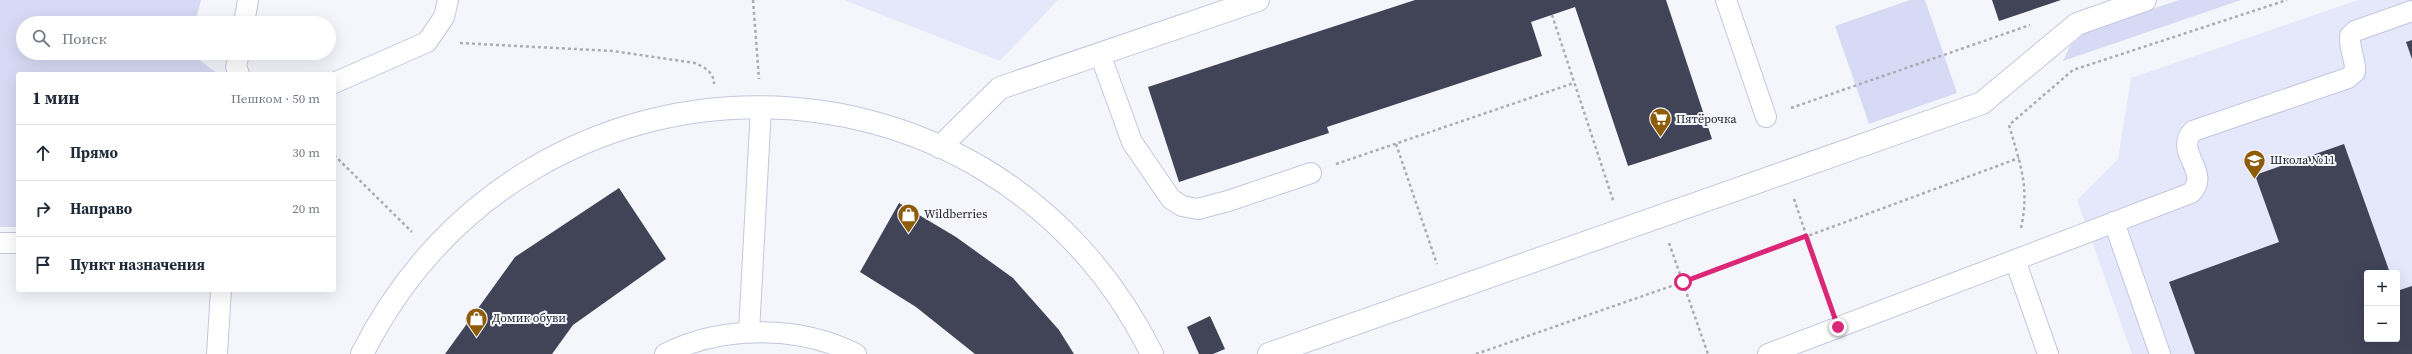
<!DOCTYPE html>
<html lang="ru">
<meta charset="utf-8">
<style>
:root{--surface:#fff;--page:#f2f2f3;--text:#1f2937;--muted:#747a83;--line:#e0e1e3}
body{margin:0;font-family:"Source Serif 4",serif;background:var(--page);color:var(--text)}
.controls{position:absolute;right:12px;bottom:12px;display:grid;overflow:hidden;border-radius:4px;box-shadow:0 4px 16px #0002}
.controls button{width:36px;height:36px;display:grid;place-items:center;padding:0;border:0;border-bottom:1px solid var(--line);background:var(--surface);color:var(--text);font:20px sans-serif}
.stop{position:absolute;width:12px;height:12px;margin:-9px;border:3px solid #db2777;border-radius:50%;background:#fff}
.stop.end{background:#db2777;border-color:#fff;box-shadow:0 1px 4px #0008}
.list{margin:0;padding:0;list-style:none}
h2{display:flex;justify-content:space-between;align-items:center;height:52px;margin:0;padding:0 16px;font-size:17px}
h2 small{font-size:13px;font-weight:400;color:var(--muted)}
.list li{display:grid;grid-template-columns:26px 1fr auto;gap:12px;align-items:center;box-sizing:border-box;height:56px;padding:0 16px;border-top:1px solid var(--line)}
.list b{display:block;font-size:15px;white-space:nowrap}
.list em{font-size:13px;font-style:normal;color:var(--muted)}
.icon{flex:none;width:22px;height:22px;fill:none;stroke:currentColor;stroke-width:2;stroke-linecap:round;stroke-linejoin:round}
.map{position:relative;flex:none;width:2412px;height:354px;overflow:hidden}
.search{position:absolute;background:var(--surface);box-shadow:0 4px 16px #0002;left:16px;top:16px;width:320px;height:44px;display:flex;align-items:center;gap:10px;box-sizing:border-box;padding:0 14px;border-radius:22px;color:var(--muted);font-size:15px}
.panel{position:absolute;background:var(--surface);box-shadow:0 4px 16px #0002;left:16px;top:72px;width:320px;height:220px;border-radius:4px}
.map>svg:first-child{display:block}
</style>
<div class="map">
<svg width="2412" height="354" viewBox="0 0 2412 354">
<rect width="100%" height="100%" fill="#f5f6fb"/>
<g fill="#e5e8fb" fill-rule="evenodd">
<path d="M844,0H1058L1000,61Z"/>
<path d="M2358,0H2412V354H2132L2077,200L2118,159L2131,78ZM2367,273H2397V339H2367Z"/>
</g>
<g fill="#d7daf4">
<path d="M0,0H201L195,23H23V53H190L218,74H18V227H0Z"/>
<path d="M1910,0H1925L1957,93L1869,124L1835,26Z"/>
<path d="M2179,0H2241L2063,61L2070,46L2087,31Z"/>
</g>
<g fill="#414357">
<path d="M1415,0H1666L1712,139L1628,166L1575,7L1531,22L1542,56L1327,127L1329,133L1179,182L1148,87Z"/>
<path d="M1992,0H2061L1999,21Z"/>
<path d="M2412,40V59L2406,42Z"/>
<path d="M2344,144L2390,273H2367V339H2397V291L2412,286V354H2195L2169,282L2279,242L2255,175Z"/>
<path d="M619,188L666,259L573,325L552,354H445L515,257Z"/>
<path d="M899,203L956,237L1013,278L1059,330L1074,354H975L916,307L860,272Z"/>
<path d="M1210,316L1225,349L1213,354H1199L1187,327Z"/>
</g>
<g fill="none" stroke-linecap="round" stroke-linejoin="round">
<defs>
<g id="lane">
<path d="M1726,0L1766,117"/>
<path d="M244,23L248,0"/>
<path d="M239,53L236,67L239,74"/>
<path d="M1100,54L1132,142L1171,199L1182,206L1198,209L1228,201L1311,173"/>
<path d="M334,83L427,42L444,17L448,0"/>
<path d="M2114,222L2160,354"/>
<path d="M0,243H18"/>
<path d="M2015,260L2048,354"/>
<path d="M749,332L761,107"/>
<path d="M217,354L221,290"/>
<path d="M665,354C722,325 799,325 856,354"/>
<path d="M1768,354L2191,193C2212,172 2173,152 2193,131L2348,78L2355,72C2356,60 2349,49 2350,36L2355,31L2412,11"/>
</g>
<g id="street">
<path d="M940,147L1000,88L1258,0"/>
<path d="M362,354C527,26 988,24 1152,354"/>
<path d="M1269,354L1982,103L2077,24L2145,0"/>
</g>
</defs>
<use href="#lane" stroke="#c3c6de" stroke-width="22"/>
<use href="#street" stroke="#c3c6de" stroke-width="24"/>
<g stroke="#acadb3" stroke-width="2.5" stroke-dasharray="3 3" stroke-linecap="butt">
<path d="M753,0L759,79"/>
<path d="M1552,15L1614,203"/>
<path d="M460,43L613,51L695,63C704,67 714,72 714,84"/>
<path d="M1791,108L2030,25"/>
<path d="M1396,144L1437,264"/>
<path d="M334,155L412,232"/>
<path d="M1336,164L1574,83"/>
<path d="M1794,199L1829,302"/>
<path d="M2021,228C2030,187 2020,164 2009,125L2073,70L2287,0"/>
<path d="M1669,243L1708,354"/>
<path d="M1476,354L1683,282L2019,158"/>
</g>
<use href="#lane" stroke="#fff" stroke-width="20"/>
<use href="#street" stroke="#fff" stroke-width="22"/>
</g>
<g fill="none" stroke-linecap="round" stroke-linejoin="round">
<path stroke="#db2777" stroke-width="5" d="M1683,282L1806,236L1838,327"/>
</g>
<defs>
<symbol id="supermarket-pin" viewBox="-11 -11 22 30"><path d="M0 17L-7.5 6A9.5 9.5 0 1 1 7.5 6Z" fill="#8e5b09" stroke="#f5f6fb"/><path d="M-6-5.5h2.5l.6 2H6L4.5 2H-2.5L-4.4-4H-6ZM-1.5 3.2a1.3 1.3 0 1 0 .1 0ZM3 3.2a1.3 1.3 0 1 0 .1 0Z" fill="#fff"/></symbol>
<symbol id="school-pin" viewBox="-11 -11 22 30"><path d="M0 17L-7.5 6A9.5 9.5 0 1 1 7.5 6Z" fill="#8e5b09" stroke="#f5f6fb"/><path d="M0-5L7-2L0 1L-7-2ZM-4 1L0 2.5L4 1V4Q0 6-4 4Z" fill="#fff"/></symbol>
<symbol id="shop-pin" viewBox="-11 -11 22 30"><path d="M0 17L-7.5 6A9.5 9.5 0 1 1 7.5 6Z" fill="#8e5b09" stroke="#f5f6fb"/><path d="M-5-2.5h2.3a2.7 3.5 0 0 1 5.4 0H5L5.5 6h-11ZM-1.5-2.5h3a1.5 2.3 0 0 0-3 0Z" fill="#fff"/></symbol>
</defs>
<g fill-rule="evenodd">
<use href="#supermarket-pin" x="1648" y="106" width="25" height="34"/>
<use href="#school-pin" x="2242" y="148" width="25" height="34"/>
<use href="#shop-pin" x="896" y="202" width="25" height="34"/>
<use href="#shop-pin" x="464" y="306" width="25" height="34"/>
</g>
<g text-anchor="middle" stroke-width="4" stroke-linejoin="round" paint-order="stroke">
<g font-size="12" fill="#21222b" stroke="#f5f6fb" text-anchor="start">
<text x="1676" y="123">Пятёрочка</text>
<text x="2270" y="164">Школа №11</text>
<text x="924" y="218">Wildberries</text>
<text x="492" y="322">Домик обуви</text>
</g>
</g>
</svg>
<div class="controls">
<button>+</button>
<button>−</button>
</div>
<div class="stop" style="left:1683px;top:282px"></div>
<div class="stop end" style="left:1838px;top:327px"></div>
<div class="search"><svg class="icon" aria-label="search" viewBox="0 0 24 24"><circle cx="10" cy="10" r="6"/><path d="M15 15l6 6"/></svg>Поиск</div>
<section class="panel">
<h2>1 мин<small>Пешком · 50 m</small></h2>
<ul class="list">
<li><svg class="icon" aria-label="ahead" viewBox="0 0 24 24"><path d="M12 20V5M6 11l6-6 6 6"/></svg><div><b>Прямо</b></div><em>30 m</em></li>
<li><svg class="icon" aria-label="right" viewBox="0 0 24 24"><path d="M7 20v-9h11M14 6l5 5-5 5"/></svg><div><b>Направо</b></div><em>20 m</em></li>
<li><svg class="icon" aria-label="arrive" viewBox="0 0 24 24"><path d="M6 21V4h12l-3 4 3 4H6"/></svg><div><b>Пункт назначения</b></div></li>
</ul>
</section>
</div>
